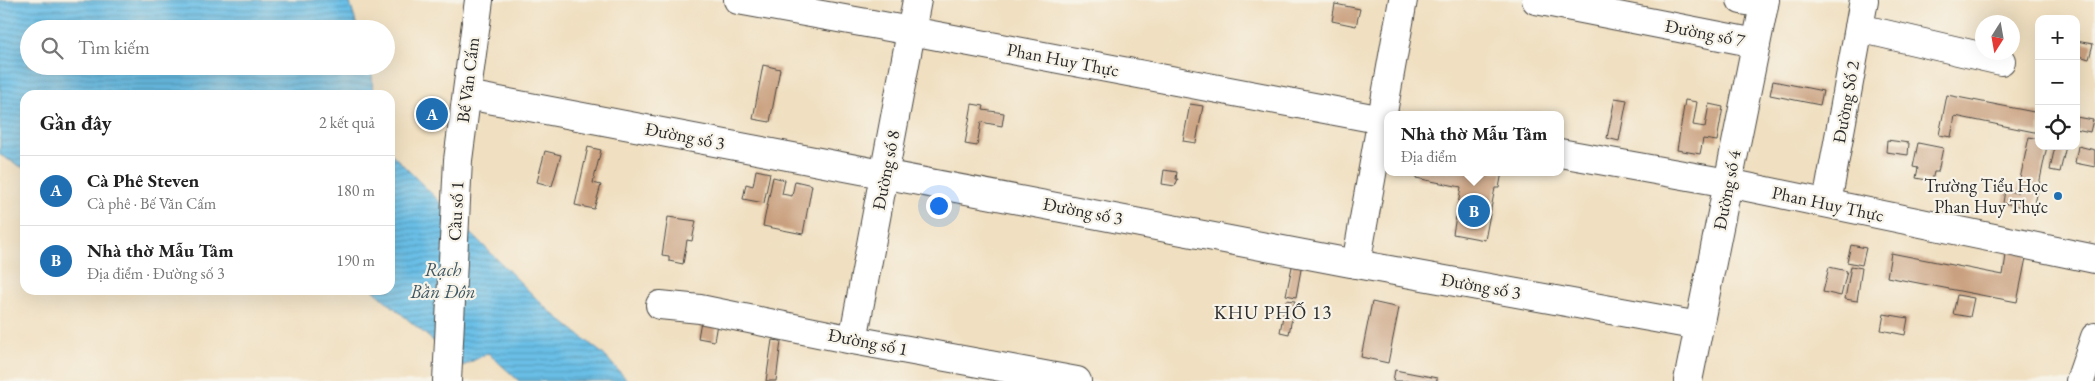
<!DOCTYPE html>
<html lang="vi">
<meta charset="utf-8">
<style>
:root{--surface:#fff;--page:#f6f6f6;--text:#222;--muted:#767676;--line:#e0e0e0;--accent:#1f6fb2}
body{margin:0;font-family:"EB Garamond",serif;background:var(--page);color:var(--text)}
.controls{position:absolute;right:15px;top:15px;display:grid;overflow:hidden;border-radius:10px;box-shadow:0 5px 20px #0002}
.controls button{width:45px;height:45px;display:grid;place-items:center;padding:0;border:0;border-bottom:1px solid var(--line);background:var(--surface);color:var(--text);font:25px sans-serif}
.compass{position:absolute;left:1975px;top:15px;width:45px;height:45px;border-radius:50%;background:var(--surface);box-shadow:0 5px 20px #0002;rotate:191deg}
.you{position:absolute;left:938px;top:205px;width:18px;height:18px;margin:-12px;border:4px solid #fff;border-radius:50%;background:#1a73e8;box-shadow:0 0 0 8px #1a73e833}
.badge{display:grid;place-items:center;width:32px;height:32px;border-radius:50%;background:var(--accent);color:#fff;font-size:16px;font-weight:700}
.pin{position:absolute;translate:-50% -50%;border:2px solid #fff;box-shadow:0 1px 5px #0006}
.popup{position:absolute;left:1384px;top:111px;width:180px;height:65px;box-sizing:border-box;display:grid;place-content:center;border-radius:10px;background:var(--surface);filter:drop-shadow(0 1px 4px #0005);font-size:16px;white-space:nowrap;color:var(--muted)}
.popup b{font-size:19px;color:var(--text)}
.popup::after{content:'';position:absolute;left:50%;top:100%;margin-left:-10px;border:10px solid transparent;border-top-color:var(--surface)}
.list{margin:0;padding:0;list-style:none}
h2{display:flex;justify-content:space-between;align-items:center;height:65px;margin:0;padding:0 20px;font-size:21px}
h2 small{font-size:16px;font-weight:400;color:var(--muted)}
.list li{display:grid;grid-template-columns:32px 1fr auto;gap:15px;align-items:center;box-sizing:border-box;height:70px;padding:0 20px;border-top:1px solid var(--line)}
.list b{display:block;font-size:19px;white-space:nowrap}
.list p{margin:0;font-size:16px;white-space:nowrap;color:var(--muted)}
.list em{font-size:16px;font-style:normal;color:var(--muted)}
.icon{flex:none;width:28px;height:28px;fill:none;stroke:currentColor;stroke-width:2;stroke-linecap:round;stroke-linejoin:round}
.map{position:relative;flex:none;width:2095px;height:381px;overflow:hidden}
.search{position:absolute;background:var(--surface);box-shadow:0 5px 20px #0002;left:20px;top:20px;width:375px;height:55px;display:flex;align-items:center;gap:12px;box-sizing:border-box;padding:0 18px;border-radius:28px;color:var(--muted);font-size:19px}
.panel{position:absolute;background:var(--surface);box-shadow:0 5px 20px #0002;left:20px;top:90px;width:375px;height:205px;border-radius:15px}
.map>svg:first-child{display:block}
</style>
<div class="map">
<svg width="2095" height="381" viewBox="0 0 2095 381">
<defs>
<pattern id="water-rules" width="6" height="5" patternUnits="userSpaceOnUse" patternTransform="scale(1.25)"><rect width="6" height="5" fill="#6abfe7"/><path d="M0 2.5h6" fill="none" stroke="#579bbb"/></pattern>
</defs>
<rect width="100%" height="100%" fill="#f7f3e8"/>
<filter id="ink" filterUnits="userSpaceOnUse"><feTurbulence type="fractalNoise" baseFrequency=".02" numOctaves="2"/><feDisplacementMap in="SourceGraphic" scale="10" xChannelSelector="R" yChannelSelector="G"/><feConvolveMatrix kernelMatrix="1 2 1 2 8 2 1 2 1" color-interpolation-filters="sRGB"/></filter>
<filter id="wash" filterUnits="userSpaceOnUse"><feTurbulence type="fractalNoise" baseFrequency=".0096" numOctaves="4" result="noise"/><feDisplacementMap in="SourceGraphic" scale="20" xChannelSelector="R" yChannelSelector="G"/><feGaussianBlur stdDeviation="1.12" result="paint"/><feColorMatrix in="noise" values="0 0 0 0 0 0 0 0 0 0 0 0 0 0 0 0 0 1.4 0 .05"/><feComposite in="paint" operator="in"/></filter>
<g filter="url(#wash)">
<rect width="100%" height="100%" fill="#f0dfc0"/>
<g fill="url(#water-rules)" stroke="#4a7589">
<path d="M0,0H349L358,29H29V66H370L372,74L373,95H25V169L0,155Z"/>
<path d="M390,152L546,308L603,354L628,381H519L488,353L463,366L373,290H390Z"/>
</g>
<g id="blocks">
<g fill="#caa180">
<path d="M1335,4L1360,9L1356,26L1332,21Z"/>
<path d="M2076,41L2093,44L2089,59L2076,55Z"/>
<path d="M763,65L780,69L770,122L753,119Z"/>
<path d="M1773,81L1823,91L1820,105L1770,95Z"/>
<path d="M1947,95L2039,113V133L1955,116L1951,137L1939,135Z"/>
<path d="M1615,98L1627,100L1619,141L1607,138Z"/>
<path d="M1685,100L1697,102L1693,125L1705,127L1709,104L1723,107L1717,141L1703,139L1700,154L1677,150Z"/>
<path d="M972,104L984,106L983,110L1004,113L1002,126L981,122L977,146L965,144Z"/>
<path d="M1190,104L1203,106L1196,143L1183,141Z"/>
<path d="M2076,117L2093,120L2090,132L2076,129Z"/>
<path d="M2029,137L2039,139V146H2047L2034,209L2003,203L2005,190L2017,193Z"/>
<path d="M1887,140L1909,143L1908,155L1886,152Z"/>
<path d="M1918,143L1943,148L1938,172H1934L1932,181L1916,178L1918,168L1913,167Z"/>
<path d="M2055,146H2066L2060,172L2050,170Z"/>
<path d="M2078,146L2095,150V167L2075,163Z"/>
<path d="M588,147L601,150L593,183L601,185L594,209L575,205Z"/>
<path d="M545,151L561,155L552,186L537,182Z"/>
<path d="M756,170L770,173L764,203L743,199L746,184L753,186Z"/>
<path d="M1164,170L1177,172L1176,179H1178L1175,186L1162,184Z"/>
<path d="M1418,172H1502L1499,188H1495L1485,240L1453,234L1461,187L1416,178Z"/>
<path d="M773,177L785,180L782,194L792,196L795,181L812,185L803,234L763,226Z"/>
<path d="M668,217L696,221L692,241L687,240L683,264L669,261V256L662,255Z"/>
<path d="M1851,245L1866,248L1862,265L1847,262Z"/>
<path d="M2007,249L2027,253L2017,302L1887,277L1891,253L2003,275Z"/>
<path d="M1293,262L1302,264L1296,297L1286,295Z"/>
<path d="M1851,266L1862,268L1857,301L1845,299Z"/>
<path d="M1829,267L1847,271L1841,296L1823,292Z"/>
<path d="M1957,295L1974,298L1970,317L1953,314Z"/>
<path d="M1286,300L1295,301L1289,334L1280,332Z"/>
<path d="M1372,302L1399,308L1388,363L1361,357Z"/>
<path d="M1884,314L1908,318L1905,335L1881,330Z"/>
<path d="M702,315L718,318L714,341L698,338Z"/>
<path d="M772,340L781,341L776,381H766Z"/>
<path d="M1395,370L1437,378V381H1393Z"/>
</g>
</g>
</g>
<g filter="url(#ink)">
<use href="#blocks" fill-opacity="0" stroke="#494641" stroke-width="1"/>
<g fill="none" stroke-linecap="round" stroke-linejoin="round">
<defs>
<g id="minor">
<path d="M738,0L911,31L1388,121"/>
<path d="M1536,0L1756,43"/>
<path d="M1741,0L1764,4"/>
<path d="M1859,28L2001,61"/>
<path d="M467,95L1356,264L1699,326"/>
<path d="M1560,153L1728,183L2095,259"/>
<path d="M1827,203L1864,0"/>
<path d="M1356,264L1403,0"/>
<path d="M660,305L700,309L853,340L1077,381"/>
<path d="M853,340L917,0"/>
<path d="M447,381L458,160L479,0"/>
<path d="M1688,381L1765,0"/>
<path d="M2080,381L2095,337"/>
</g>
</defs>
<use href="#minor" stroke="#494641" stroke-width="30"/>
<use href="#minor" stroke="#fff" stroke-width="28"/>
</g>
</g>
<circle fill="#1f6fb2" stroke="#f7f3e8" stroke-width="2" cx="2058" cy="196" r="5"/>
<g text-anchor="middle" stroke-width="4.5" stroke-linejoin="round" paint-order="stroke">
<g font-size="18" fill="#2b2b2b" stroke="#f7f3e8">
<text transform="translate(1705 33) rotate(11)" y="6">Đường số 7</text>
<text transform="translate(1063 60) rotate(11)" y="6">Phan Huy Thực</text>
<text transform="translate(468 80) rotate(-83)" y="6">Bế Văn Cấm</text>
<text transform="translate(1846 102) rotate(-80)" y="6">Đường Số 2</text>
<text transform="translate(685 136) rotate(11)" y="6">Đường số 3</text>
<text transform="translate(886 170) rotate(-79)" y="6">Đường số 8</text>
<text transform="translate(1727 190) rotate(-79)" y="6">Đường số 4</text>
<text transform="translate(1828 204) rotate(12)" y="6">Phan Huy Thực</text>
<text transform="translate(456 211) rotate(-87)" y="6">Cầu số 1</text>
<text transform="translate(1083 211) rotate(11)" y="6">Đường số 3</text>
<text transform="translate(1481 286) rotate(10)" y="6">Đường số 3</text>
<text transform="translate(868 342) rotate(11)" y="6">Đường số 1</text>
</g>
<g font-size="18" fill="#2b2b2b" stroke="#f7f3e8" text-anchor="end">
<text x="2048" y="192">Trường Tiểu Học<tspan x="2048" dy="21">Phan Huy Thực</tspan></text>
</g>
<g font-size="19" font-style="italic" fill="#3e5763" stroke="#f7f3e8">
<text x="443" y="276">Rạch<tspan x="443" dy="22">Bần Đôn</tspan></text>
</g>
<g font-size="19" letter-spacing="1" fill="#2b2b2b" stroke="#f7f3e8">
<text x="1273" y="319">KHU PHỐ 13</text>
</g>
</g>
</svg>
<div class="controls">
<button>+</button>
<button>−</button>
<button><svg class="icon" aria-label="locate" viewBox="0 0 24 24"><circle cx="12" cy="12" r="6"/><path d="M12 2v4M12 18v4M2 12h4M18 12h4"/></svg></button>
</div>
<svg class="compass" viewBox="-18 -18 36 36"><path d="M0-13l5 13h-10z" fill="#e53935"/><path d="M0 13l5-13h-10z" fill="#767676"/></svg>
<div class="you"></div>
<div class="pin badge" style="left:432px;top:114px">A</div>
<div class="pin badge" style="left:1474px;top:211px">B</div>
<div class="popup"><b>Nhà thờ Mẫu Tâm</b>Địa điểm</div>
<div class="search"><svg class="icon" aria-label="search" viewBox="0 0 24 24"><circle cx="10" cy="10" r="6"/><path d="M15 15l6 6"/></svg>Tìm kiếm</div>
<section class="panel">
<h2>Gần đây<small>2 kết quả</small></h2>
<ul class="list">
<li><span class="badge">A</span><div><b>Cà Phê Steven</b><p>Cà phê · Bế Văn Cấm</p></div><em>180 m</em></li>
<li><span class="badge">B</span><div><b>Nhà thờ Mẫu Tâm</b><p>Địa điểm · Đường số 3</p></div><em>190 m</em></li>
</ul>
</section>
</div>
